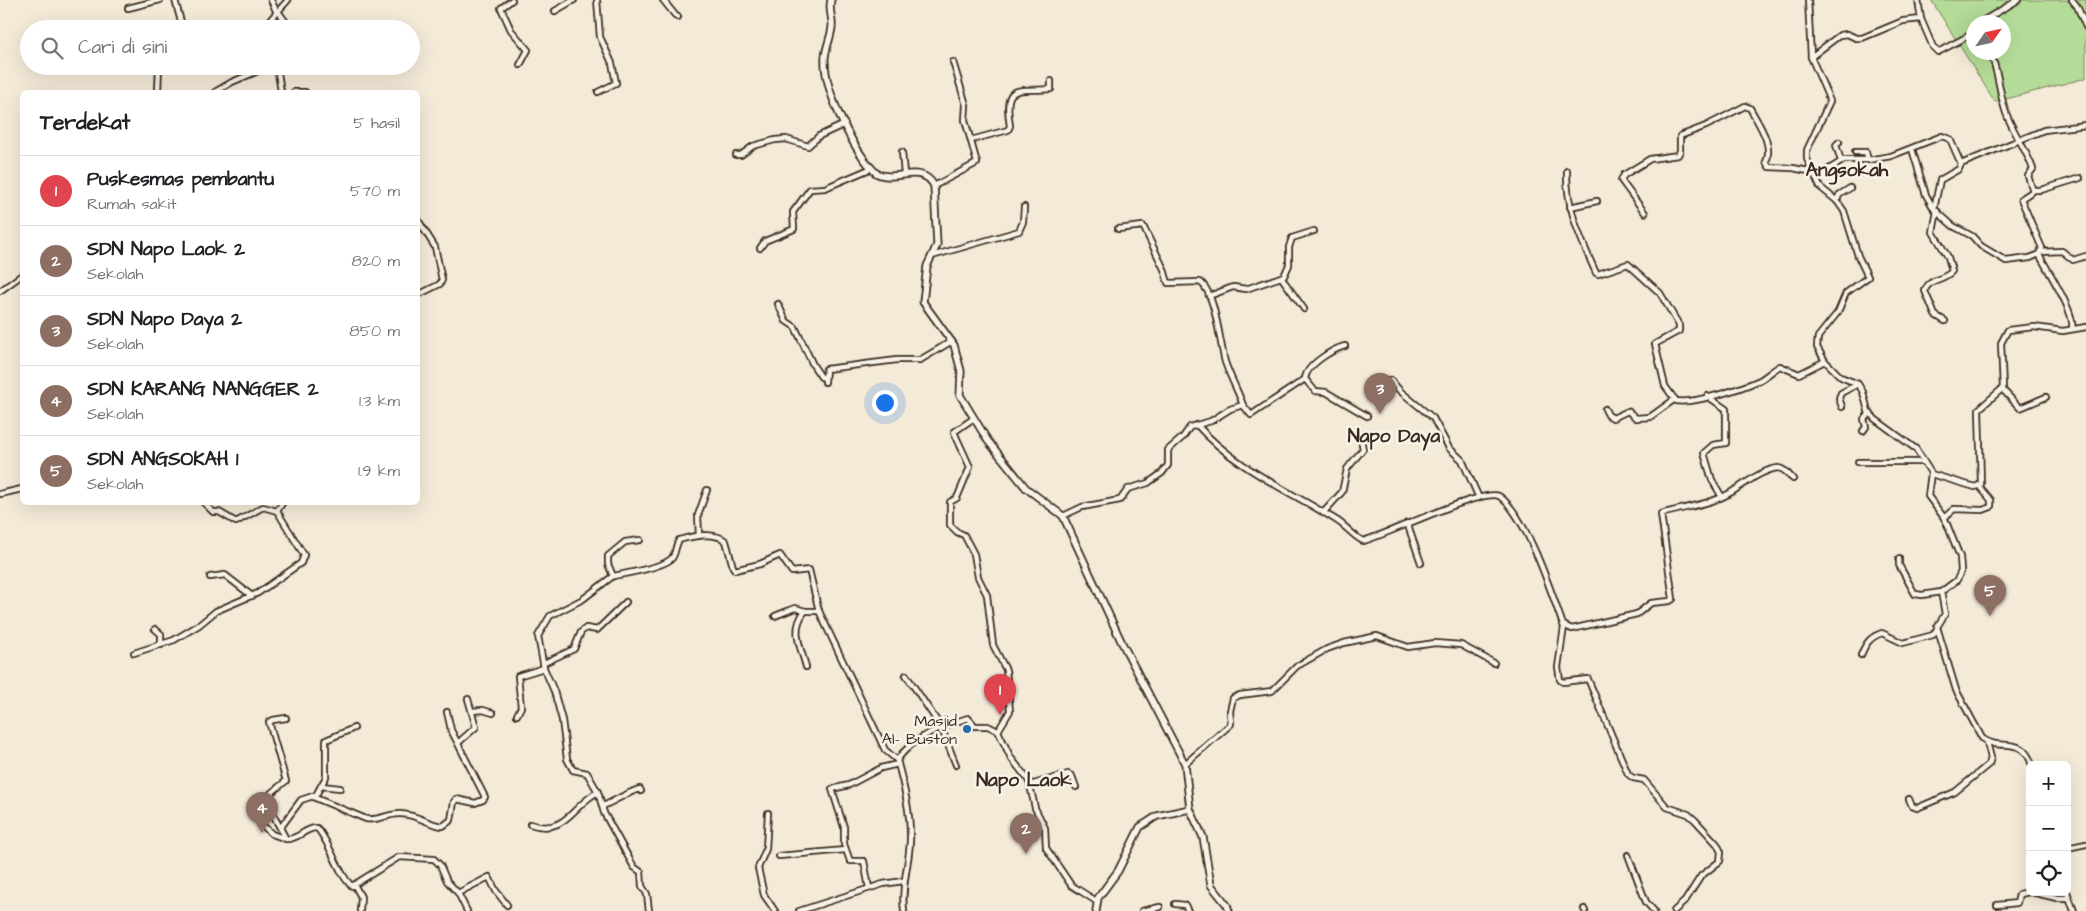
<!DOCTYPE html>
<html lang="id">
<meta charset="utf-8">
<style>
:root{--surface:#fff;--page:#f2f2f2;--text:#202124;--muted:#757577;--line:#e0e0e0;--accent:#ea580c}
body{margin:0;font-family:"Architects Daughter",sans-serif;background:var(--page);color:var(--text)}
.controls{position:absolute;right:15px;bottom:15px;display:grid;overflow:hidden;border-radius:8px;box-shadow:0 5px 20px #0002}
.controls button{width:45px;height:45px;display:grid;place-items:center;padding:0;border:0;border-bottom:1px solid var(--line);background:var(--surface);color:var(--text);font:25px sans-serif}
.compass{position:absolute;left:1966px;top:15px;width:45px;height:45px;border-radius:50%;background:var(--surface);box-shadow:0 5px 20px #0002;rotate:56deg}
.you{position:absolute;left:884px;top:402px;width:18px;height:18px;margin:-12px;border:4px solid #fff;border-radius:50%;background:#1a73e8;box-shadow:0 0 0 8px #1a73e833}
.badge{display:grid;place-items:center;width:32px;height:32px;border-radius:50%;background:var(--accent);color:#fff;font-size:16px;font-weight:700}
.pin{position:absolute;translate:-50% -41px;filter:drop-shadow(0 1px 2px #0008)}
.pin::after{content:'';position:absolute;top:26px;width:18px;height:15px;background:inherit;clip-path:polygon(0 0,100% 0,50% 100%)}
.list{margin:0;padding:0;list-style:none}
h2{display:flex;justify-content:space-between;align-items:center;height:65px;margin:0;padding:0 20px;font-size:21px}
h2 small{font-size:16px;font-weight:400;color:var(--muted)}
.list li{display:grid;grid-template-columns:32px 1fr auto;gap:15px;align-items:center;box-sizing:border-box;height:70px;padding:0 20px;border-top:1px solid var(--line)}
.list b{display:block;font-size:19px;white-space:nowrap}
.list p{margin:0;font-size:16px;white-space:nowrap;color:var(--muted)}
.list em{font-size:16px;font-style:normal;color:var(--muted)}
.icon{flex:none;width:28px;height:28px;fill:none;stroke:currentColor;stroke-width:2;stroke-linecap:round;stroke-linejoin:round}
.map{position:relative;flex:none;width:2086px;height:911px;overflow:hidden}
.search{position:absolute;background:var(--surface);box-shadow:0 5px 20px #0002;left:20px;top:20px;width:400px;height:55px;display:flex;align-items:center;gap:12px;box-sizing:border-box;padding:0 18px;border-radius:28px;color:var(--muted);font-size:19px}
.panel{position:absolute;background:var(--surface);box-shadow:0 5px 20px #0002;left:20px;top:90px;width:400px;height:415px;border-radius:8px}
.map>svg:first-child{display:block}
</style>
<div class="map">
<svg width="2086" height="911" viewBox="0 0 2086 911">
<rect width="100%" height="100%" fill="#f4ead8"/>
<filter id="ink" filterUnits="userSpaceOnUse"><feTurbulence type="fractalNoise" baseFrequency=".02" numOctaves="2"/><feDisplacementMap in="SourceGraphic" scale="10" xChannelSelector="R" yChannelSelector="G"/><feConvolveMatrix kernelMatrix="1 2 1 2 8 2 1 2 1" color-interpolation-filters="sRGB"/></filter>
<g filter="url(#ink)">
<path fill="#b4db97" stroke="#78825a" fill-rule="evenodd" d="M1931,0H2086V78L1995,102ZM1974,22H2004V52H1974Z"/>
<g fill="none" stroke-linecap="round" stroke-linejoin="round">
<defs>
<g id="minor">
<path d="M175,0L183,29"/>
<path d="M271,0L277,13"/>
<path d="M512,0L501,8L511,30L528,50L520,65"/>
<path d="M597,0L600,37L612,63L616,83L598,92"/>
<path d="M663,0L675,15L678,17"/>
<path d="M1808,0L1811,57L1830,101L1807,150V159L1820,187L1837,201L1844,211L1858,256L1868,277L1846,293L1838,312L1818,337L1817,347L1825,361L1841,377L1858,384L1863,392L1868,411L1875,419L1916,449L1931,473L1928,496L1945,519L1960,557L1961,571L1957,580L1941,592L1945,614L1937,627L1956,690L1982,738C2000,753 2022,733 2032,765"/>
<path d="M1918,0L1921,19"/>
<path d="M2072,0L2077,6L2086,27"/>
<path d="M128,8L160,0"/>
<path d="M278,11L291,29"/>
<path d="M555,11L574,0"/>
<path d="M1981,22L2018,0"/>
<path d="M151,29V26"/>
<path d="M274,29L271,19L288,0"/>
<path d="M1990,52C1999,72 1999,93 2006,113C2013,132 2026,149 2033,169L2028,176L2033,191L2021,199L2042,248L2039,254"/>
<path d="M1811,57L1840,35L1847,34L1856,38H1862L1903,21L1921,19L1933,47L1938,52L1974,33"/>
<path d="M277,66L281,92"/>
<path d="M158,92L159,66"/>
<path d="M215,92L232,82L270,66"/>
<path d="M294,92H305"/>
<path d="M971,140L1008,130L1010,126C1003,82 1016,92 1051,89V81"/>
<path d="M1839,142L1836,145L1841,161"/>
<path d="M1912,149L1926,195L1934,209L1953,226L1972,236L1981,246L2006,261L2030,258L2039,254C2047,270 2076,313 2072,329"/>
<path d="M902,152L904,174"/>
<path d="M1855,152H1866L1868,160"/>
<path d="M736,155H741L753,146L775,140L786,139L808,146L819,136L845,124"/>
<path d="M1567,171C1566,209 1581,239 1596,273L1598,274L1628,264L1660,293L1679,325V331L1655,344L1665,386L1676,401C1696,404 1742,388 1760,380C1767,376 1773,370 1780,366L1799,374L1825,361"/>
<path d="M1816,177L1844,160H1868L1891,156L1942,136L1950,139L1961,164L2044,130L2086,125"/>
<path d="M934,186L977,163L965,120L966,105L953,62"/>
<path d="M2033,190H2041L2080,178"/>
<path d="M1837,201L1839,195L1850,188"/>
<path d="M1570,207L1597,201"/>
<path d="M1934,209L1940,180L1959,169L1961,164"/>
<path d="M1937,211L1933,232L1948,257L1952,271C1944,281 1928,278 1925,291L1935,315L1945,321"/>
<path d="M1645,213L1623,183L1621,180L1624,175L1650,159L1678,155L1680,151V136L1706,126L1745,106L1750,108C1758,123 1774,145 1766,162L1769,167L1793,168L1813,172"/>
<path d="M418,220L435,247L442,280L440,284L418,295"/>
<path d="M1118,229L1143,226L1164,269L1168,283L1200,282C1215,291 1220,344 1225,362C1230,377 1238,391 1243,405"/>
<path d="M760,248L765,241L794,229L793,212L810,189L825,188L872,168"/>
<path d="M2040,252L2062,251L2073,260L2086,256"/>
<path d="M932,256L1019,231L1023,222L1024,207"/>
<path d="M1281,277L1304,309"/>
<path d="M0,291L22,275"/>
<path d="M1209,296L1233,287L1246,289L1284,276L1289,265V247L1292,238L1314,231"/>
<path d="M778,304L786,321L795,327L813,365L821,377L825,378"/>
<path d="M1305,379C1306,365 1333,349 1345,346"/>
<path d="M825,382L826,369L897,360H920L952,341"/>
<path d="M2002,389L2020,408L2046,397"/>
<path d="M1377,391L1391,380L1400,391L1433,418L1449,448L1462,460L1479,498"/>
<path d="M1707,396L1726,409V443L1713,445L1704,453L1712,480L1722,497"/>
<path d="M1842,407L1839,398L1841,393L1858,384"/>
<path d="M1605,409L1608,415L1613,418L1628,411L1636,418L1650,417L1675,399"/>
<path d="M974,418L954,432L970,467L957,498L950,502V525L957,532L964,535L974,554L978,577L987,595L993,645L1006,670L1010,711L998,731"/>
<path d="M1197,425C1235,468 1288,490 1336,520C1346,526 1353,536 1363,541C1387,535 1482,488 1499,496C1526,514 1552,594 1563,625L1572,629L1637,614L1651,603L1670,601L1673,599L1661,514C1681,508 1701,506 1720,498C1740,490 1756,471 1778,468C1784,468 1789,475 1793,479"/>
<path d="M1863,431L1866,427L1864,419L1870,413"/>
<path d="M1858,462H1922"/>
<path d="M1931,474L1975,487L1981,484L1979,409L2003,388L2001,343L2008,330L2034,327L2063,331L2086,327"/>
<path d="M0,494L22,489"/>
<path d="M203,502L213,512H219L236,522L263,507L277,511"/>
<path d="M1323,513L1342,492L1347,469L1363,449L1360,434"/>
<path d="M1063,516L1082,507L1120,500L1128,489L1148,483L1162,473L1168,465V450L1183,437L1190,427L1211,421L1230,409L1243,405L1251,415L1305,379L1315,391L1326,392L1367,416"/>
<path d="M1944,518L1954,509L1983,510L1991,507V500L1980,487"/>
<path d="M1407,523L1421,563"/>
<path d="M699,536L698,515L707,490"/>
<path d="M640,540L625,542L608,556V564L613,576L583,599L550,616L538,636L544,668L554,691L562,720L567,759L573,770L587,773L598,792L604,813L615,833L634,867L641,872L642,886L647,894L649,911"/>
<path d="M1899,559V565L1915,594L1922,595L1941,592"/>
<path d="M613,576C624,574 665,567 672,558C676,553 675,546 679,540C693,536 714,531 726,541L733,567L735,570L760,564L780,555L792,572L809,570L819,611L885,750L897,760"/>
<path d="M210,577L225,575L252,596"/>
<path d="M805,611C790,630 801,647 806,667"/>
<path d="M775,616L795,608L805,611H819"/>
<path d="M1564,627L1558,667L1560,680L1563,682L1588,679L1628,774L1633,778L1644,780L1667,807L1688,814L1695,820L1717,844L1721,852L1720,861L1701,876L1685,901L1674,911"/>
<path d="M155,629L161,634V645"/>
<path d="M134,653L174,640L199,625L216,611L258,593L301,563L304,555L277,511L283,502"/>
<path d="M1861,655C1866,643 1870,637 1882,633L1903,643L1933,635L1937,629"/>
<path d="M544,663L574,649L581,632L586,628L597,630L626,602"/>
<path d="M906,675L941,727L956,765"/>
<path d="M472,711L483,710L493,713"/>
<path d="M517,715L521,707L518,676L544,668"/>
<path d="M286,718L273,720L269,722L286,781L271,793L267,800L270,809L286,839C298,840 306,827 317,828C330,842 340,878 352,886L399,857L434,859L440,865L447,881L458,893L467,911"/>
<path d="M459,742L476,727L468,699"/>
<path d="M1185,764L1231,724L1230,711L1233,698L1240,695L1272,691L1297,666L1327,649L1344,643L1377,636L1408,647L1435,643L1461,645L1494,663"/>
<path d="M1030,785L1068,774L1072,776L1076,787"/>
<path d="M321,786L340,788"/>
<path d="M313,797L366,819C379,821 389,813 401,814C419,815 429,825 443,826L451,820L454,802L456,799L475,803L483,800L485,797L451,730L447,712"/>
<path d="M1909,799L1912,806L1917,808L1955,792L1989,764L1991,758L1987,742"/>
<path d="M603,806C612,802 633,790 640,789L641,791"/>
<path d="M270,809L260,818V823L272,834L286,839"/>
<path d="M768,813L766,849L758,868L764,895L775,911"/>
<path d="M530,824C566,836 572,805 598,792"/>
<path d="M281,827L301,800L316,795L326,777V740L354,728"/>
<path d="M2067,848L2086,844"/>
<path d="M1628,855L1646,902L1654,911"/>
<path d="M779,856L845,850"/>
<path d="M355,886L361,897L360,911"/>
<path d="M869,888L864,861H850L844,844V827L832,789L849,785L881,768L898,764"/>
<path d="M2031,892L2057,898H2069"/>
<path d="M2067,892L2074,911"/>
<path d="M458,893L489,877L496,891L507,905"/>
<path d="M1175,904L1185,905L1188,911"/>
<path d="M1997,905L2017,903L2019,894L2030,892"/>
<path d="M1584,909L1585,911"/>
<path d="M799,911L883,884L903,881"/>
<path d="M904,911C901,886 909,865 910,841C911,814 904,786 897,760C913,737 942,726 968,718L975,726H988L998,731L1011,758L1029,781L1035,808L1045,828L1046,848L1071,885L1096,901"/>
<path d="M1142,911L1160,907"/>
</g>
<g id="tertiary">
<path d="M831,0C828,10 833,17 832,27C831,37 826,47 825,57C823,90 853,150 876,173C894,183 922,162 934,186L937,245L927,266L923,302L954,345L961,371L960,395L988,441L1026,488L1063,516L1122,643L1185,764L1190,809L1203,837L1211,885L1227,905L1229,911"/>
<path d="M1096,911L1098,898L1118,871L1140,827L1157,816L1190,809"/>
</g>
</defs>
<use href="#minor" stroke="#3b2a1e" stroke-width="8"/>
<use href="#tertiary" stroke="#3b2a1e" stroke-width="9"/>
<use href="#minor" stroke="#f7f3e8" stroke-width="4.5"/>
<use href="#tertiary" stroke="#f7f3e8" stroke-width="5.5"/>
</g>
</g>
<circle fill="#1f6fb2" stroke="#f7f3e8" stroke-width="2" cx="967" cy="729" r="5"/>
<g text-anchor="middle" stroke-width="5" stroke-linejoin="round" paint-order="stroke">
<g font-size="16" fill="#3b2a1e" stroke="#f7f3e8" text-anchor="end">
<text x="957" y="726">Masjid<tspan x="957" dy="18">Al- Buston</tspan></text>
</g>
<g font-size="19" font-weight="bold" fill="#3b2a1e" stroke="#f7f3e8">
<text x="1847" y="176">Angsokah</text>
<text x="1394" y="442">Napo Daya</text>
<text x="1024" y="786">Napo Laok</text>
</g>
</g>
</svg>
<div class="controls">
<button>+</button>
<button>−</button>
<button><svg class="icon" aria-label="locate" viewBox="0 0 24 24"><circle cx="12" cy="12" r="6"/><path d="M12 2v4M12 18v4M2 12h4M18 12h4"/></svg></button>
</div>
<svg class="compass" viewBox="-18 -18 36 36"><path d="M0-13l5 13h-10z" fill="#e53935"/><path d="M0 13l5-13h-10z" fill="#757577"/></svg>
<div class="you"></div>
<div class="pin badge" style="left:1000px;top:715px;background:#e0444e">1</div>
<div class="pin badge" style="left:1026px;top:854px;background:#8d6e63">2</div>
<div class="pin badge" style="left:1380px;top:414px;background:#8d6e63">3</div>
<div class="pin badge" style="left:262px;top:833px;background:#8d6e63">4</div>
<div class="pin badge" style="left:1990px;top:616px;background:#8d6e63">5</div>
<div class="search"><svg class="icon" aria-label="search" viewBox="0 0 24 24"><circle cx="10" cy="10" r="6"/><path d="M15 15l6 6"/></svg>Cari di sini</div>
<section class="panel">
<h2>Terdekat<small>5 hasil</small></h2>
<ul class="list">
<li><span class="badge" style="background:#e0444e">1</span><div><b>Puskesmas pembantu</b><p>Rumah sakit</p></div><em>570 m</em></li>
<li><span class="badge" style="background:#8d6e63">2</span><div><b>SDN Napo Laok 2</b><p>Sekolah</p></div><em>820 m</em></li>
<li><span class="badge" style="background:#8d6e63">3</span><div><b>SDN Napo Daya 2</b><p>Sekolah</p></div><em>850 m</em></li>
<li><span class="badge" style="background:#8d6e63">4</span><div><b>SDN KARANG NANGGER 2</b><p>Sekolah</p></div><em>1.3 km</em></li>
<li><span class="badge" style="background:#8d6e63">5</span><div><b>SDN ANGSOKAH 1</b><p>Sekolah</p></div><em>1.9 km</em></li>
</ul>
</section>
</div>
